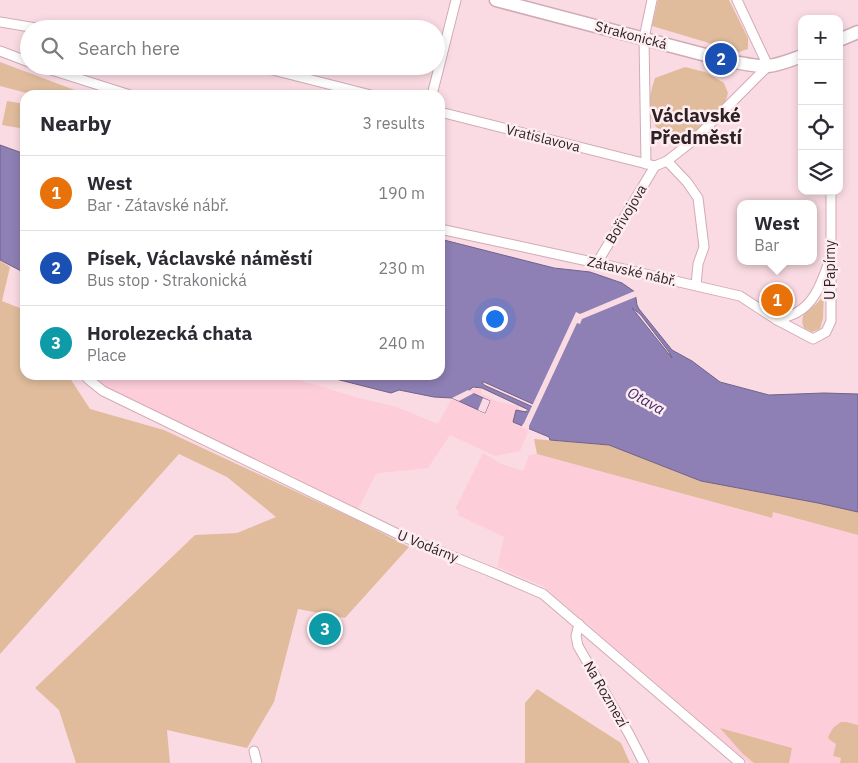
<!DOCTYPE html>
<meta charset="utf-8">
<style>
:root{--surface:#fff;--page:#f7f7f7;--text:#2b2b33;--muted:#7c7c81;--line:#e1e1e2;--accent:#0f766e}
body{margin:0;font-family:"IBM Plex Sans",sans-serif;background:var(--page);color:var(--text)}
.controls{position:absolute;right:15px;top:15px;display:grid;overflow:hidden;border-radius:10px;box-shadow:0 2px 8px #0003}
.controls button{width:45px;height:45px;display:grid;place-items:center;padding:0;border:0;border-bottom:1px solid var(--line);background:var(--surface);color:var(--text);font:25px sans-serif}
.you{position:absolute;left:494px;top:318px;width:18px;height:18px;margin:-12px;border:4px solid #fff;border-radius:50%;background:#1a73e8;box-shadow:0 0 0 8px #1a73e833}
.badge{display:grid;place-items:center;width:32px;height:32px;border-radius:50%;background:var(--accent);color:#fff;font-size:16px;font-weight:700}
.pin{position:absolute;translate:-50% -50%;border:2px solid #fff;box-shadow:0 1px 5px #0006}
.popup{position:absolute;left:737px;top:200px;width:80px;height:65px;box-sizing:border-box;display:grid;place-content:center;border-radius:10px;background:var(--surface);filter:drop-shadow(0 1px 4px #0005);font-size:16px;white-space:nowrap;color:var(--muted)}
.popup b{font-size:19px;color:var(--text)}
.popup::after{content:'';position:absolute;left:50%;top:100%;margin-left:-10px;border:10px solid transparent;border-top-color:var(--surface)}
.list{margin:0;padding:0;list-style:none}
h2{display:flex;justify-content:space-between;align-items:center;height:65px;margin:0;padding:0 20px;font-size:21px}
h2 small{font-size:16px;font-weight:400;color:var(--muted)}
.list li{display:grid;grid-template-columns:32px 1fr auto;gap:15px;align-items:center;box-sizing:border-box;height:75px;padding:0 20px;border-top:1px solid var(--line)}
.list b{display:block;font-size:19px;white-space:nowrap}
.list p{margin:0;font-size:16px;white-space:nowrap;color:var(--muted)}
.list em{font-size:16px;font-style:normal;color:var(--muted)}
.icon{flex:none;width:28px;height:28px;fill:none;stroke:currentColor;stroke-width:2;stroke-linecap:round;stroke-linejoin:round}
.map{position:relative;flex:none;width:858px;height:763px;overflow:hidden}
.search{position:absolute;background:var(--surface);box-shadow:0 2px 8px #0003;left:20px;top:20px;width:425px;height:55px;display:flex;align-items:center;gap:12px;box-sizing:border-box;padding:0 18px;border-radius:28px;color:var(--muted);font-size:19px}
.panel{position:absolute;background:var(--surface);box-shadow:0 2px 8px #0003;left:20px;top:90px;width:425px;height:290px;border-radius:15px}
.map>svg:first-child{display:block}
</style>
<div class="map">
<svg width="858" height="763" viewBox="0 0 858 763">
<rect width="100%" height="100%" fill="#fbdbe3"/>
<g fill="#fdcdda">
<path d="M95,375H282L359,398L397,407L438,424L451,400L470,389H482L481,393L498,402L519,406L520,418L518,424L529,429L520,451L495,456L450,435L428,468L380,473L376,474L357,511L102,387Z"/>
<path d="M483,453L502,464L523,471L529,455L537,454L771,518L773,512L858,535V763H749L543,586L497,567L504,537L458,515L459,511L455,509Z"/>
</g>
<g fill="#e0bc9d">
<path d="M658,0H729L748,38V49L739,52L652,26Z"/>
<path d="M0,62L80,92L79,95H34L0,86Z"/>
<path d="M685,67L705,72L724,83L728,93C727,97 726,101 724,104C717,117 697,135 683,139C677,141 669,138 665,135C644,120 648,99 655,78Z"/>
<path d="M7,101L25,104V129L2,125Z"/>
<path d="M0,261L10,267L2,301L25,310V375H68L90,409L164,430L361,522L409,547L345,618L298,609L274,702L247,748L167,730L170,763H76L59,710L35,688L195,535L237,533L276,517L227,477L179,454L0,654Z"/>
<path d="M824,294L823,318L820,329L812,332L804,328C798,312 810,311 819,301C821,299 823,296 824,294Z"/>
<path d="M534,439L609,445L636,455L858,512V535L773,512L772,518L537,454Z"/>
<path d="M537,689L621,743L630,763H525V703Z"/>
<path d="M841,722H846L858,725V763H840L841,758L833,756L836,744L830,740L828,737L833,728Z"/>
<path d="M720,728L792,748L789,763H754L742,753Z"/>
</g>
<g fill="#8e7fb4" stroke="#716289" fill-rule="evenodd">
<path d="M0,145L25,154V273L0,260Z"/>
<path d="M440,239L554,268L590,272L622,283L635,292L637,305L639,309L672,350L692,361L720,382L769,395L824,393L858,394V512L818,503L701,481L609,445L550,440L549,437L513,422L516,410L526,412V411H531L482,388L473,387L468,391L490,401L485,413L452,398L434,397L399,390L391,393L320,375H440ZM632,308L640,314L669,352L672,358ZM482,382H484L535,405L533,407L484,385Z"/>
</g>
<g fill="#fbdbe3">
<path d="M637,290L638,296L582,319L580,324L577,323L529,426V431L521,427L524,423L576,312L580,314Z"/>
<path d="M468,390L474,393L459,401L452,398Z"/>
<path d="M483,398L490,401L485,413L478,410Z"/>
</g>
<g fill="none" stroke-linecap="round" stroke-linejoin="round">
<defs>
<g id="street">
<path d="M0,22L42,29"/>
<path d="M0,51L29,62"/>
<path d="M39,66L130,95"/>
<path d="M257,66L371,95"/>
<path d="M432,95L456,0"/>
<path d="M440,112L655,166L667,161L695,139L768,66L737,0"/>
<path d="M667,161L687,182L698,198L704,247L698,264L696,285"/>
<path d="M646,164L644,38L652,0"/>
<path d="M440,229L597,263L740,296L777,320L813,339L826,332L831,321V191"/>
<path d="M597,263L655,166"/>
<path d="M777,320C783,318 790,316 796,313C815,303 821,283 828,265"/>
<path d="M85,375L88,379L103,391L404,537L489,571L543,594L740,763"/>
<path d="M579,624L576,636L578,646L629,734L644,763"/>
<path d="M254,751L257,763"/>
</g>
<g id="secondary">
<path d="M496,0L721,59C735,62 755,67 768,66C779,65 791,60 802,56"/>
<path d="M839,40L858,32"/>
</g>
</defs>
<use href="#street" stroke="#d1abb5" stroke-width="11"/>
<use href="#secondary" stroke="#d1abb5" stroke-width="15"/>
<use href="#street" stroke="#fff" stroke-width="9"/>
<use href="#secondary" stroke="#fff" stroke-width="12"/>
</g>
<g text-anchor="middle" stroke-width="5" stroke-linejoin="round" paint-order="stroke">
<g font-size="14" fill="#2e2024" stroke="#fdedf1">
<text transform="translate(631 35) rotate(15)" y="5">Strakonická</text>
<text transform="translate(543 138) rotate(14)" y="5">Vratislavova</text>
<text transform="translate(626 214) rotate(-59)" y="5">Bořivojova</text>
<text transform="translate(830 270) rotate(-90)" y="5">U Papírny</text>
<text transform="translate(632 271) rotate(13)" y="5">Zátavské nábř.</text>
<text transform="translate(428 546) rotate(22)" y="5">U Vodárny</text>
<text transform="translate(606 694) rotate(60)" y="5">Na Rozmezí</text>
</g>
<g font-size="15" font-style="italic" fill="#40296a" stroke="#fdedf1">
<text transform="translate(646 401) rotate(29)" y="5">Otava</text>
</g>
<g font-size="19" font-weight="bold" fill="#2e2024" stroke="#fdedf1">
<text x="696" y="122">Václavské<tspan x="696" dy="22">Předměstí</tspan></text>
</g>
</g>
</svg>
<div class="controls">
<button>+</button>
<button>−</button>
<button><svg class="icon" aria-label="locate" viewBox="0 0 24 24"><circle cx="12" cy="12" r="6"/><path d="M12 2v4M12 18v4M2 12h4M18 12h4"/></svg></button>
<button><svg class="icon" aria-label="layers" viewBox="0 0 24 24"><path d="M12 4l9 5-9 5-9-5zM3 14l9 5 9-5"/></svg></button>
</div>
<div class="you"></div>
<div class="pin badge" style="left:777px;top:300px;background:#e8710a">1</div>
<div class="popup"><b>West</b>Bar</div>
<div class="pin badge" style="left:721px;top:59px;background:#1a4fb4">2</div>
<div class="pin badge" style="left:325px;top:629px;background:#0f9aa8">3</div>
<div class="search"><svg class="icon" aria-label="search" viewBox="0 0 24 24"><circle cx="10" cy="10" r="6"/><path d="M15 15l6 6"/></svg>Search here</div>
<section class="panel">
<h2>Nearby<small>3 results</small></h2>
<ul class="list">
<li><span class="badge" style="background:#e8710a">1</span><div><b>West</b><p>Bar · Zátavské nábř.</p></div><em>190 m</em></li>
<li><span class="badge" style="background:#1a4fb4">2</span><div><b>Písek, Václavské náměstí</b><p>Bus stop · Strakonická</p></div><em>230 m</em></li>
<li><span class="badge" style="background:#0f9aa8">3</span><div><b>Horolezecká chata</b><p>Place</p></div><em>240 m</em></li>
</ul>
</section>
</div>
